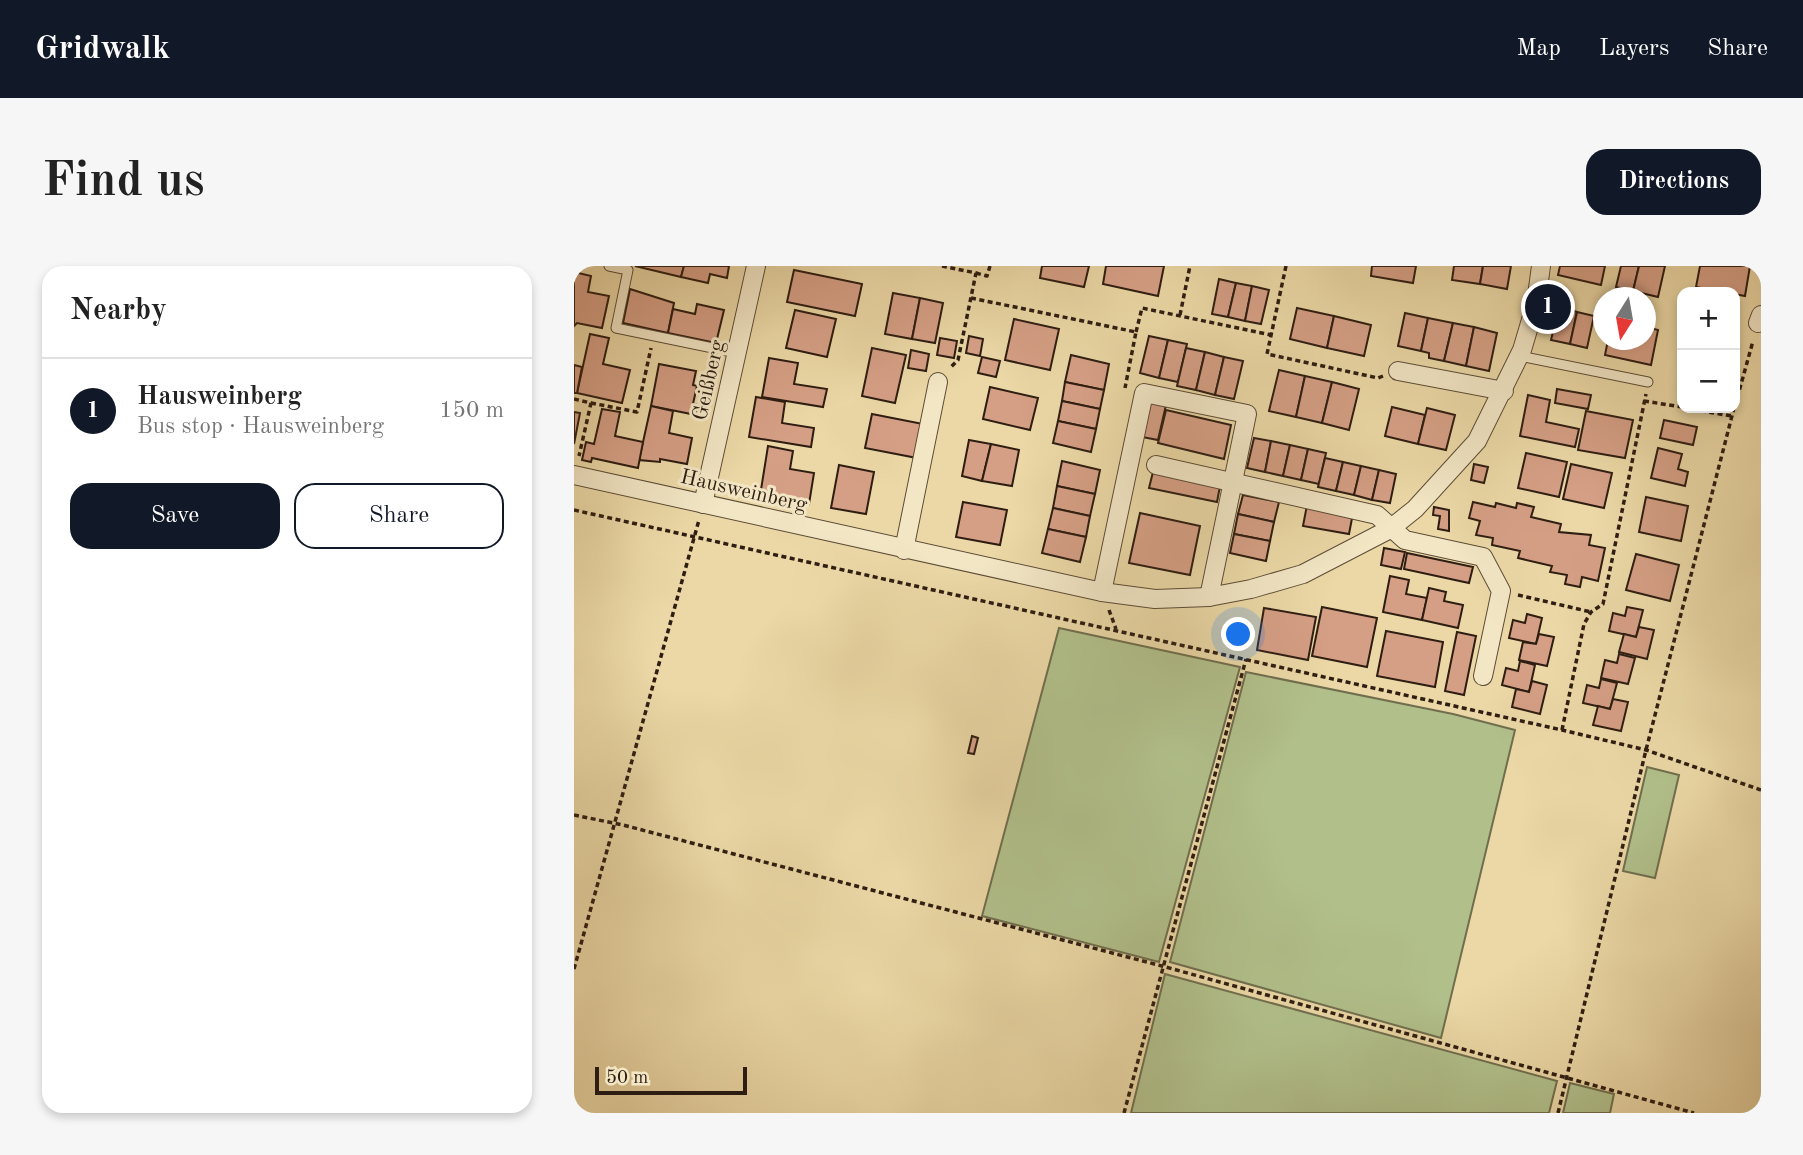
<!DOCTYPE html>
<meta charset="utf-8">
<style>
:root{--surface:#fff;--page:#f6f6f6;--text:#222;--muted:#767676;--line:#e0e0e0;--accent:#111827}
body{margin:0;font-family:"Old Standard TT",serif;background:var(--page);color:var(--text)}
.controls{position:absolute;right:21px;top:21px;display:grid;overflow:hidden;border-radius:14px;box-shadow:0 4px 10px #0003}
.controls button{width:63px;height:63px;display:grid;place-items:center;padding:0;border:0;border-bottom:2px solid var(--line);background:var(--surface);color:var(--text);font:35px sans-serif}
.compass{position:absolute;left:1019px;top:21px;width:63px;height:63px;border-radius:50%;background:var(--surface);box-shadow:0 4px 10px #0003;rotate:191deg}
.scale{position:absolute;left:21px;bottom:18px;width:152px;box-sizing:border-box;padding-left:7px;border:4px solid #2e1d12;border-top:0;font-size:19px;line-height:24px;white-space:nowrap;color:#2e1d12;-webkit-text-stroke:5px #f2e6c5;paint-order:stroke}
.you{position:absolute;left:665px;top:369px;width:24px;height:24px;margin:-18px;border:5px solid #fff;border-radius:50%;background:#1a73e8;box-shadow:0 0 0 10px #1a73e833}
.badge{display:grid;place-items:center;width:46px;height:46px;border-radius:50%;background:var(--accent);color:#fff;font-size:23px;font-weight:700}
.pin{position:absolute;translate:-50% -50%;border:4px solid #fff;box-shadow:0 2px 7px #0006}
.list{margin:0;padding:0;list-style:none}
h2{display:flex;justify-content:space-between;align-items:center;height:91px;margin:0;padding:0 28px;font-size:30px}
h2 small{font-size:23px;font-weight:400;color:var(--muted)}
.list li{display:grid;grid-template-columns:46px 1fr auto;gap:21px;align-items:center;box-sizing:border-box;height:105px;padding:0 28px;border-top:2px solid var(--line)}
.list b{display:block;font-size:26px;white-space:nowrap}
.list p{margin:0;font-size:23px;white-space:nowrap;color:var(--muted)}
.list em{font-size:23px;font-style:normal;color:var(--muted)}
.actions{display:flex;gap:14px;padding:21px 28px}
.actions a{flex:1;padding:16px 0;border:2px solid var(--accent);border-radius:21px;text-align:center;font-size:24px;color:var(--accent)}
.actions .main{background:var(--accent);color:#fff}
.map{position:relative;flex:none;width:1187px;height:847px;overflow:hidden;border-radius:21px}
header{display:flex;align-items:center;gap:42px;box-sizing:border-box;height:98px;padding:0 35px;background:var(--accent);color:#fff}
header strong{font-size:33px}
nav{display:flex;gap:38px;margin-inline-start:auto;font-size:24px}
.intro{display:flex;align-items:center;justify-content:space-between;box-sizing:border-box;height:168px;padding:0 42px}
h1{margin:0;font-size:49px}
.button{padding:18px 32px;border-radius:21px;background:var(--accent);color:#fff;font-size:24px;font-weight:700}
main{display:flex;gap:42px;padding:0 42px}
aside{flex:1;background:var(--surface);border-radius:21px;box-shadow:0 4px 10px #0003}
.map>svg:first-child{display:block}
</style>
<header>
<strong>Gridwalk</strong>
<nav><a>Map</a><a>Layers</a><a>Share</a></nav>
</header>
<div class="intro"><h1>Find us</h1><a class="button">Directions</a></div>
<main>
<aside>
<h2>Nearby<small></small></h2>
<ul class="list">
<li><span class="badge">1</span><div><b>Hausweinberg</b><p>Bus stop · Hausweinberg</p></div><em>150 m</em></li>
</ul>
<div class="actions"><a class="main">Save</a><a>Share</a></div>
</aside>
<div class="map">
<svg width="1187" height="847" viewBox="0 0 1187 847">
<rect width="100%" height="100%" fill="#ebd8a6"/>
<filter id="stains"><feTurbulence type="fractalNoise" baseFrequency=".00286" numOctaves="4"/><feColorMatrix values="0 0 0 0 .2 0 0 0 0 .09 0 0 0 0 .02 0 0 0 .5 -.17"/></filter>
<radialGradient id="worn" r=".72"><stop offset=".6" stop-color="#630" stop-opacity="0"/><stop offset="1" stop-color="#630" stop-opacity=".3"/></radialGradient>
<g fill="#b1c08b" stroke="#706e4e" stroke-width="2">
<path d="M485,362L666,401L585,696L408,650Z"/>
<path d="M672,406L879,448L941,464L867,772L596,696Z"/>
<path d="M1073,501L1105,509L1081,612L1049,605Z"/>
<path d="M591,708L983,815L975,847H557Z"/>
<path d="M996,817L1040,828L1036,847H989Z"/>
</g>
<g fill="#d59f85" stroke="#2e1d12" stroke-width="2">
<path d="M61,0H110L107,11Z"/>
<path d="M110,0H155L153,12L136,8L134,17L107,11Z"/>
<path d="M468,0H515L510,21L466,12Z"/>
<path d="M532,0H590L584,30L529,18Z"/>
<path d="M798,0H842L839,17L797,10Z"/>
<path d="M880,0H909L906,18L878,14Z"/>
<path d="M909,0H937L933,23L906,18Z"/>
<path d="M986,0H1031L1027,19L984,9Z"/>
<path d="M1047,0H1065L1059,25L1042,21Z"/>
<path d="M1065,0H1091L1084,31L1059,25Z"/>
<path d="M1126,0H1176L1171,30L1122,21Z"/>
<path d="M220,4L288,18L281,50L213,36Z"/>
<path d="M0,6L17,10L14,26L35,30L28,62L3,57L0,60Z"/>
<path d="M645,13L662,17L654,51L638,48Z"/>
<path d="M662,17L678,20L671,55L654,51Z"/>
<path d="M678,20L695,24L687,58L671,55Z"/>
<path d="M56,23L100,37L94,67L49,57Z"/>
<path d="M319,27L346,32L338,73L311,68Z"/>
<path d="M346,32L369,37L361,77L338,73Z"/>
<path d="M123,38L150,44L142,77L94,67L99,43L121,48Z"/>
<path d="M985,41L1003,46L996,78L977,74Z"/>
<path d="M723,42L760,50L753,82L716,73Z"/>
<path d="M221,44L262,53L253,91L212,82Z"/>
<path d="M1003,46L1020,50L1013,82L996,78Z"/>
<path d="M831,47L854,52L847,85L824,80Z"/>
<path d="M760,50L797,59L790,90L753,82Z"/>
<path d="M854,52L879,57L870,95L855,92V87L847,85Z"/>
<path d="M440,53L485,63L476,104L431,94Z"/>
<path d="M879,57L900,61L892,100L870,95Z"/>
<path d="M900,61L923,67L915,105L892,100Z"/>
<path d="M1072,61L1084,64L1077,99L1031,89L1034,74H1072Z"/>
<path d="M16,68L35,72L29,98L56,104L48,137L3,127Z"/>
<path d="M395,70L409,73L406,90L392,87Z"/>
<path d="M575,70L594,74L585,112L566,107Z"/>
<path d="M366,72L383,75L380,92L363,89Z"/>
<path d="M594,74L613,78L604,116L585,112Z"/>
<path d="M298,82L332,89L321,137L288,130Z"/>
<path d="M612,82L631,86L622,124L603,120Z"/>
<path d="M337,84L355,88L352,105L334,102Z"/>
<path d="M631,86L650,91L641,129L622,124Z"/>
<path d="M497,89L535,98L530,124L491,116Z"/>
<path d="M408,91L426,95L422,111L404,107Z"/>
<path d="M650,91L669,95L660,133L641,129Z"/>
<path d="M195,92L224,97L220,118L253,123L249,141L188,131Z"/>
<path d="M85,98L122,105L119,119L123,120L119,138L124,139L122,149L77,140Z"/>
<path d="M0,99L8,101L3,127H0Z"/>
<path d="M705,104L731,110L722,151L695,145Z"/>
<path d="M731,110L758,116L748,157L722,151Z"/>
<path d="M491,116L530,124L526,143L488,135Z"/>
<path d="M758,116L785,123L775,164L748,157Z"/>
<path d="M416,121L464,132L456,164L409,153Z"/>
<path d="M983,123L1017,129L1014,143L981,137Z"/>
<path d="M954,129L976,134L972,156L1005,163L1001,181L946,170Z"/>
<path d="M182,131L211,136L208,157L240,162L237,181L175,171Z"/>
<path d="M488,135L526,143L522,163L484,155Z"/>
<path d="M575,136L592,139L584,174L568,171Z"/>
<path d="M77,140L99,145L95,167L118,172L113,198L86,193V196L65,194Z"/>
<path d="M818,141L851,149L844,178L811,170Z"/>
<path d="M853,142L881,149L872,184L844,178Z"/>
<path d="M28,143L46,146L41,170L69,176L64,202L18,192L17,196L8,194L12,176L20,178Z"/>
<path d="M592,144L657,159L650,193L584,177Z"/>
<path d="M1012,145L1059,154L1051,192L1004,184Z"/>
<path d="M0,146L6,147L0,178Z"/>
<path d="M298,148L349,158L343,192L291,182Z"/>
<path d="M1090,154L1123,161L1119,179L1086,172Z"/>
<path d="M484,155L522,163L517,186L479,177Z"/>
<path d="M680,172L697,175L691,206L673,202Z"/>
<path d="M395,174L417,178L408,215L388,210Z"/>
<path d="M697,175L716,179L709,210L691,206Z"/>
<path d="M417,178L445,184L438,220L408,215Z"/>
<path d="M716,179L734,183L727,214L709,210Z"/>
<path d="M194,180L219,185L216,203L240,207L235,238L186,230Z"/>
<path d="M1084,182L1108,188L1104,203L1114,206L1111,220L1077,212Z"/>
<path d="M734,183L752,187L745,218L727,214Z"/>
<path d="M952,187L993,196L985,231L944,222Z"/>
<path d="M751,192L769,196L762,225L744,221Z"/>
<path d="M488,195L526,204L521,228L483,220Z"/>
<path d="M769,196L787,200L780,229L762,225Z"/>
<path d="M900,198L914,201L910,217L897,214Z"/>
<path d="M997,198L1038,207L1030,242L989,233Z"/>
<path d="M265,199L300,206L292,248L257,242Z"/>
<path d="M787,200L805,204L798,234L780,229Z"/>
<path d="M805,204L822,208L816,237L798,234Z"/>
<path d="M579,206L646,220L643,236L575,222Z"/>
<path d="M483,220L521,228L516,250L479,242Z"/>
<path d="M669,229L705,236L700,256L664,248Z"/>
<path d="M1072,231L1114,240L1107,275L1065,266Z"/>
<path d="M389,236L433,244L426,279L382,271Z"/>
<path d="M899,236L921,241L922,237L942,242L943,237L960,241L957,251L987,258L985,266L1017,269L1015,279L1031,282L1024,315L1008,311L1006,321L991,318L993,309L976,306L978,300L944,292L946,285L918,279L919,272L902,269L906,255L895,252Z"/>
<path d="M733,239L779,247L775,268L729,260Z"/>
<path d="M860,241L875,244V265L864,263L866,250L859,249Z"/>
<path d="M479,242L516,250L512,271L474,263Z"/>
<path d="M566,247L626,260L616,309L555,297Z"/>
<path d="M664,248L700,256L696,275L660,268Z"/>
<path d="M474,263L512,271L506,296L468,287Z"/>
<path d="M660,268L696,275L692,295L656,287Z"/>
<path d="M810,282L831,286L827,303L807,299Z"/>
<path d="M833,287L899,301L895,317L830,303Z"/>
<path d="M1062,288L1105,299L1096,335L1052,324Z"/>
<path d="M816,310L835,314L832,328L853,332L848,354L809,346Z"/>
<path d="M855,322L872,326L870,335L889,339L884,362L848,354Z"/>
<path d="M748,341L803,352L793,401L738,390Z"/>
<path d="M1053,341L1069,344L1062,371L1035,365L1039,347L1051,350Z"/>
<path d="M690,342L742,351L734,394L683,384Z"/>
<path d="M953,348L968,352L962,378L935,372L939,354L951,357Z"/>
<path d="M1065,361L1080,364L1073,393L1045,386L1050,368L1062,371Z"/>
<path d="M812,365L869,376L861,421L803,410Z"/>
<path d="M883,366L902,370L890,429L871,425Z"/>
<path d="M965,368L980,371L973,400L945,394L949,376L962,378Z"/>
<path d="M1045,388L1061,392L1054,418L1027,412L1031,394L1043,397Z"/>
<path d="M946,395L961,399L955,426L928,419L932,402L944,405Z"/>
<path d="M1027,413L1043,417L1036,443L1009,437L1013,419L1025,422Z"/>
<path d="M958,415L973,419L966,448L938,441L942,423L955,426Z"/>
<path d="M1039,433L1054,436L1047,465L1019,459L1024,440L1036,443Z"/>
<path d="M398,470L404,472L400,488L394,487Z"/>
</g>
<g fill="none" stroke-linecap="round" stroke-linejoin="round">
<defs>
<g id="lane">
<path d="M35,0L54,4L42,62L163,87"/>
<path d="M946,90L1074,116"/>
</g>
<g id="street">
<path d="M1184,57L1187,49"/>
<path d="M824,105L930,125"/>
<path d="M582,199L803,249L831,274L909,291L927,325L909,410"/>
<path d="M0,209L528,326L581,333L635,331L677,323L729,308L816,263L841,243L903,175L948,84L962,37L967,0"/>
<path d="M129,238L182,0"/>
<path d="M330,284L364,116"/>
<path d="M528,326L570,127L673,148L635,331"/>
</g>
</defs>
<use href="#lane" stroke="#5d4c37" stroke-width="11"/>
<use href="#street" stroke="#5d4c37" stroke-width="20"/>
<g stroke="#2e1d12" stroke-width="3.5" stroke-dasharray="5 3.5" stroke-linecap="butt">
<path d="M368,0L402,7L384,94L376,102"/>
<path d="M712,0L693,88L804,112L809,110"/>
<path d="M402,7L413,10L416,0"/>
<path d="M397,32L562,66L551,122"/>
<path d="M606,49L616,0"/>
<path d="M562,66L568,42L697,69"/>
<path d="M0,133L17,137L5,190"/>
<path d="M1070,135L1108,141"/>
<path d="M17,137L63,146L77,82"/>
<path d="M1161,140L1179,75"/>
<path d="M1110,142L1158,150"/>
<path d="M0,244L988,464L1072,484L1187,524"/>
<path d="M944,329L1017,346"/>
<path d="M535,344L542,363"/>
<path d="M988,464L1010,358L1017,346L1029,338L1072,128"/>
<path d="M0,549L49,559L588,700L1120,847"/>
<path d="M0,703L125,254"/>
<path d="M550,847L672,393"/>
<path d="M984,847L1072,484L1160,142"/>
</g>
<use href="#lane" stroke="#f2e6c5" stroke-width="9"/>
<use href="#street" stroke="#f2e6c5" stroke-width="18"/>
</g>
<g text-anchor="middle" stroke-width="6" stroke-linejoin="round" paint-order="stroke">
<g font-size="21" fill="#2e1d12" stroke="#f2e6c5">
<text transform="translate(134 114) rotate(-77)" y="7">Geißberg</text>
<text transform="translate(170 224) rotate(13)" y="7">Hausweinberg</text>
</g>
</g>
<rect width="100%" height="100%" filter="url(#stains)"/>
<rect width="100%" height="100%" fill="url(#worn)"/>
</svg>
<div class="controls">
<button>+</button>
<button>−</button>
</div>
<svg class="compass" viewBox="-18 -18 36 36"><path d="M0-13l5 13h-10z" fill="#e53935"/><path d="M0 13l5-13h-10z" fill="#767676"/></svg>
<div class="scale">50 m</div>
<div class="you"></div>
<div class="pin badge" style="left:974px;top:41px">1</div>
</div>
</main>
